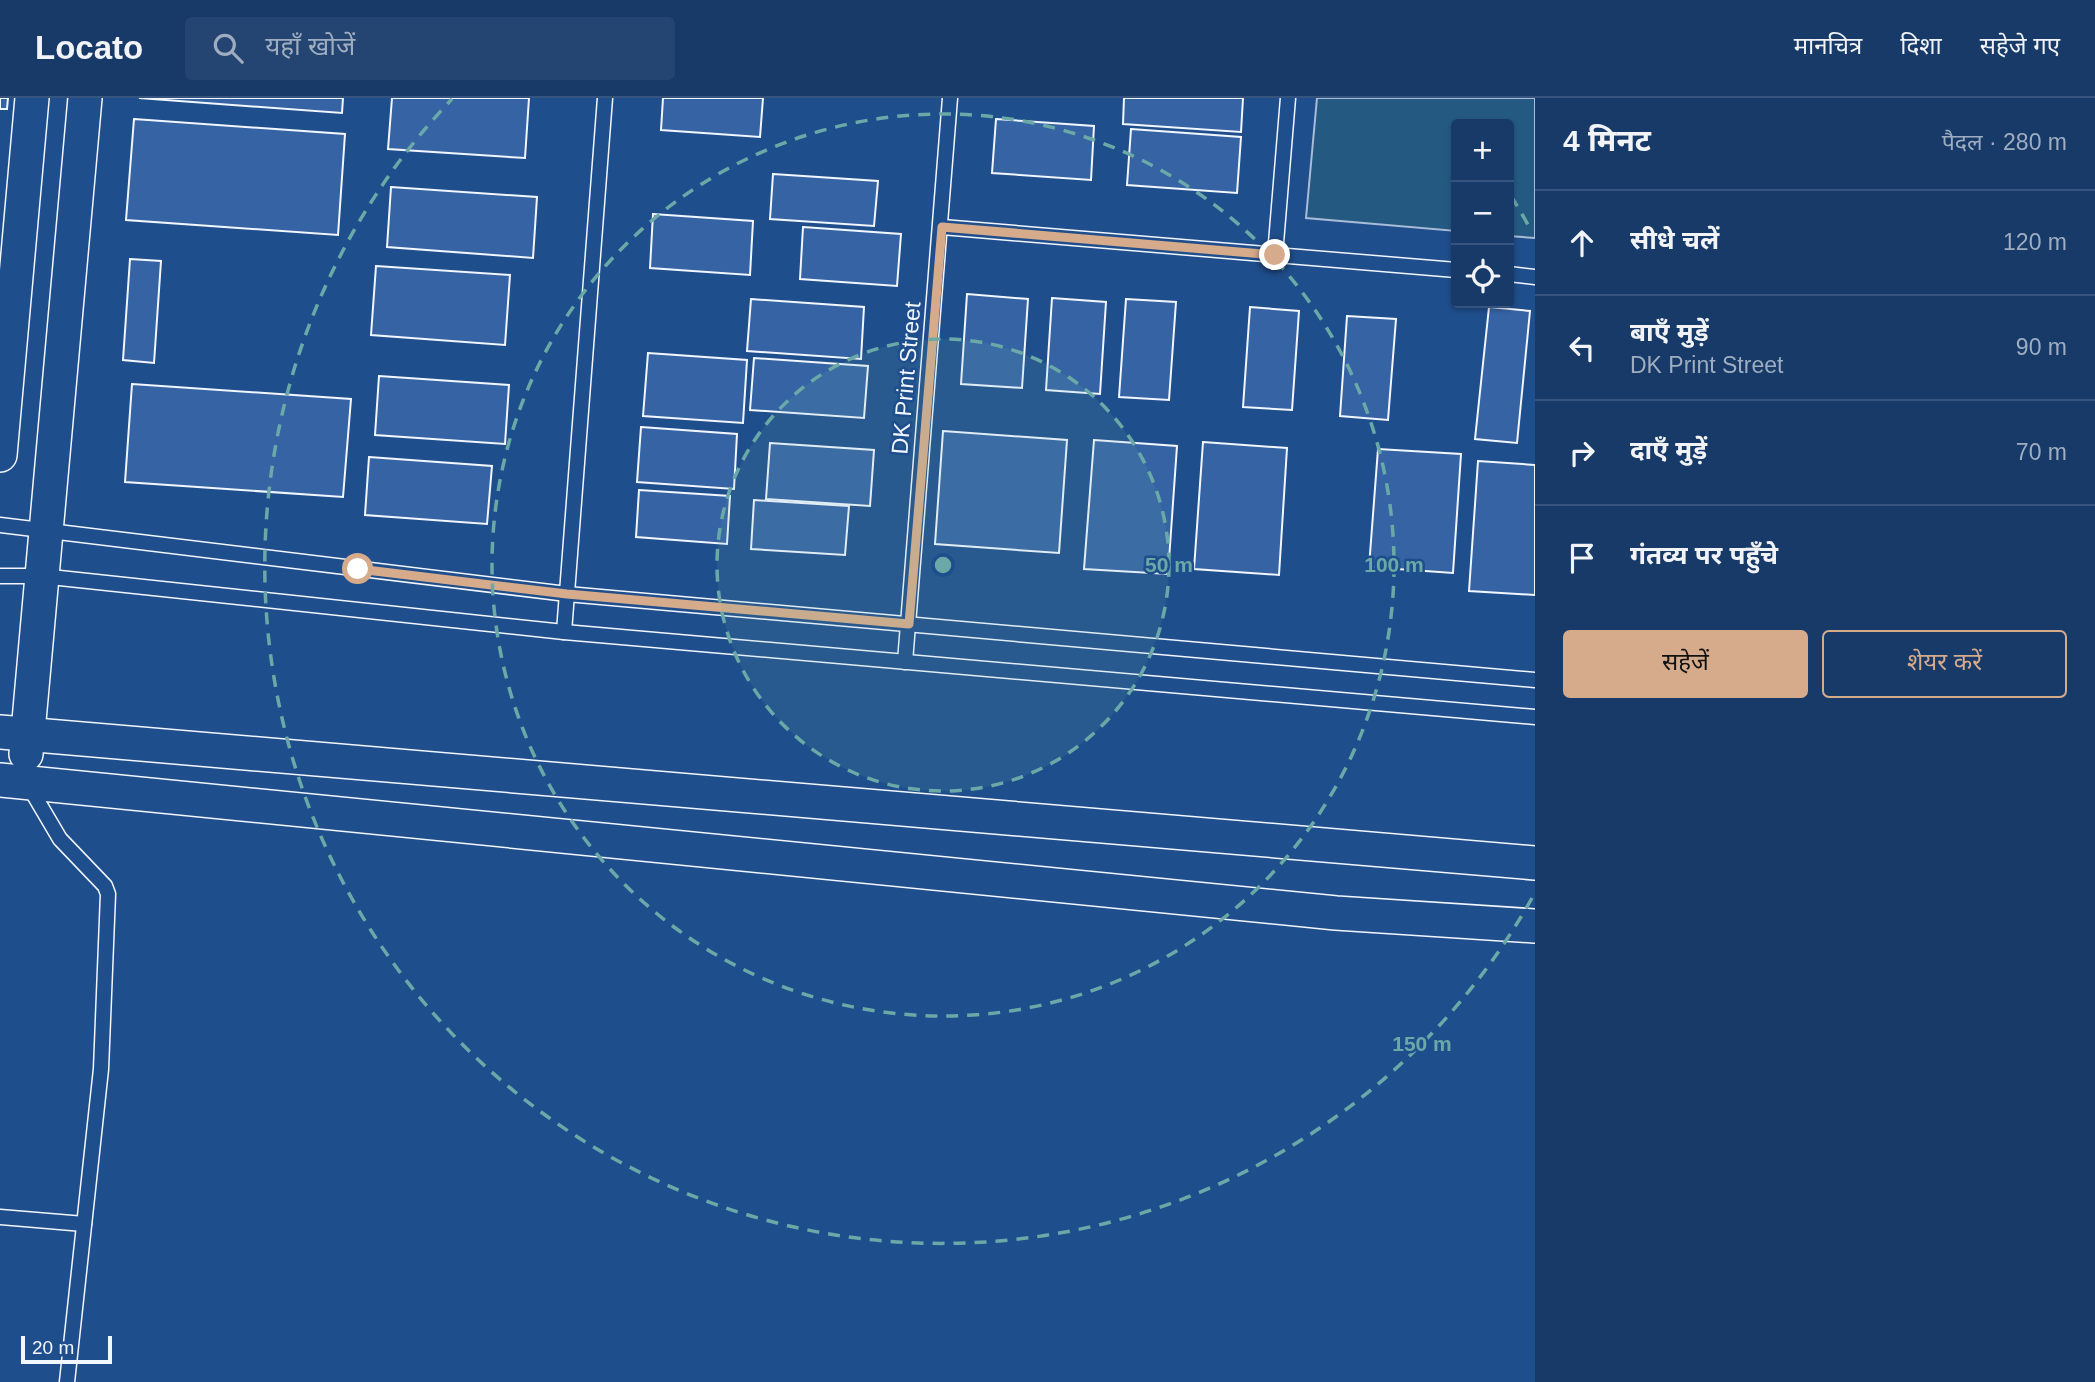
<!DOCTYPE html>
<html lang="hi">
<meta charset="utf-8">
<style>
:root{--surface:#173a69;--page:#244571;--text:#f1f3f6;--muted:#9eadc0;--line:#36547d;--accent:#d6ab8b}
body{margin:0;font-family:Arial,"Noto Sans Devanagari",sans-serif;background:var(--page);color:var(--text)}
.controls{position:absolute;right:21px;top:21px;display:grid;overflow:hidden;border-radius:7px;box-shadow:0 2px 5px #0004}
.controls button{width:63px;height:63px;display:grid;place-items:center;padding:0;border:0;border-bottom:2px solid var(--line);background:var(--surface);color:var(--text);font:35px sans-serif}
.scale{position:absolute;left:21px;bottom:18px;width:91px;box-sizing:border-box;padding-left:7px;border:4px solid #f2f6ff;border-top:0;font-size:19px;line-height:24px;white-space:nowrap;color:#f2f6ff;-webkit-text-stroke:5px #1f4e8c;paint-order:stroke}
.stop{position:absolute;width:21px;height:21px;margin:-16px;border:5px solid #d6ab8b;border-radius:50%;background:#fff}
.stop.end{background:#d6ab8b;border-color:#fff;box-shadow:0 2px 7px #0008}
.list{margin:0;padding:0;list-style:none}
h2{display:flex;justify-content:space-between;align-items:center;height:91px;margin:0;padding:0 28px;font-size:30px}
h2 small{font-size:23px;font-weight:400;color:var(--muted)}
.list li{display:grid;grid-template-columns:46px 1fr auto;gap:21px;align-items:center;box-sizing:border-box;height:105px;padding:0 28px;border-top:2px solid var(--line)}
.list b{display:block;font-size:26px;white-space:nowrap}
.list p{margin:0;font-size:23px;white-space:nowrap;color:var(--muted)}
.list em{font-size:23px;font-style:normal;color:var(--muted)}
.actions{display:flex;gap:14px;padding:21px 28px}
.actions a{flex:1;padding:16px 0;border:2px solid var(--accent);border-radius:7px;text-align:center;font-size:24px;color:var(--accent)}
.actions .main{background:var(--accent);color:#111}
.icon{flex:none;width:38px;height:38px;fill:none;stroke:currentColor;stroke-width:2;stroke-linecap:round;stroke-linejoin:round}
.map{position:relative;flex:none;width:1535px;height:1284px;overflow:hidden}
header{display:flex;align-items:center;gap:42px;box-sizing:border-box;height:98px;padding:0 35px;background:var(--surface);border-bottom:2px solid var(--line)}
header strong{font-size:33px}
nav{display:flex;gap:38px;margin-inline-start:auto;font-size:24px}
.search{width:490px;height:63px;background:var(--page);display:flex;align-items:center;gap:18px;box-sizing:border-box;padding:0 24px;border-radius:7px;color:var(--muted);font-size:26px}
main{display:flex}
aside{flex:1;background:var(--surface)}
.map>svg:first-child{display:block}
</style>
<header>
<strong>Locato</strong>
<div class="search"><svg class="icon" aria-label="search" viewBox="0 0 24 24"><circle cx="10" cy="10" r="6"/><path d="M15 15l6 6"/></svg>यहाँ खोजें</div>
<nav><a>मानचित्र</a><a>दिशा</a><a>सहेजे गए</a></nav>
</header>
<main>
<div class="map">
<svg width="1535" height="1284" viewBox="0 0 1535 1284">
<rect width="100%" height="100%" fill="#1f4e8c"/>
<path fill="#245a82" stroke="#a8bbd7" stroke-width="2" d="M1317,0H1535V140L1509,138V26H1456V133L1306,120Z"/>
<g fill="#3563a3" stroke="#f2f6ff" stroke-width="2">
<path d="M0,0H8L7,11H0Z"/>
<path d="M139,0H343L342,15Z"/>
<path d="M392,0H529L525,60L388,51Z"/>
<path d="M663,0H763L760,39L661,32Z"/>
<path d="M1124,0H1243L1241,34L1123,26Z"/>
<path d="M134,21L345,36L338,137L126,122Z"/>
<path d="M996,21L1094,28L1091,82L992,75Z"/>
<path d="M1131,31L1241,39L1237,95L1127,87Z"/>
<path d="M773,76L878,83L874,128L770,121Z"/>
<path d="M391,89L537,99L533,160L387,149Z"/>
<path d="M653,116L753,123L750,177L650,170Z"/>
<path d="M803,129L901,136L897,188L800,181Z"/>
<path d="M130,161L161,163L154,265L123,262Z"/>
<path d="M376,168L510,177L505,247L371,237Z"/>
<path d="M967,196L1028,201L1022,290L961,286Z"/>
<path d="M1052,200L1106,204L1100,296L1046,292Z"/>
<path d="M751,201L864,209L861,261L747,253Z"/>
<path d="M1126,201L1176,204L1169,302L1119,299Z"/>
<path d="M1250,209L1299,213L1292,312L1243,309Z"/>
<path d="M1489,209L1530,213L1517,345L1475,341Z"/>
<path d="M1347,218L1396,221L1388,322L1340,318Z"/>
<path d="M648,255L747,262L743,325L643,318Z"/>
<path d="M754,260L868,268L864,320L750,312Z"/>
<path d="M379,278L509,287L505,346L375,337Z"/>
<path d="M132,286L351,301L343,399L125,384Z"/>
<path d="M641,329L737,336L734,391L637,384Z"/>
<path d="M943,333L1067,342L1059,455L935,446Z"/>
<path d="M1094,342L1177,348L1168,476L1084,471Z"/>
<path d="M1203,344L1287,350L1279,477L1194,471Z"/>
<path d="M770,345L874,352L870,408L766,401Z"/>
<path d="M1378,351L1461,356L1453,475L1369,469Z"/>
<path d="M369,359L492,368L487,426L365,417Z"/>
<path d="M1478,363L1535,367V497L1469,493Z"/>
<path d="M639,392L730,398L727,446L636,439Z"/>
<path d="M754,402L849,408L845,457L751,451Z"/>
</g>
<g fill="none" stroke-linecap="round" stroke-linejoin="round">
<defs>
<g id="service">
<path d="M942,129L1456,172"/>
<path d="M1275,157L1288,0"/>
<path d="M1509,176L1535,179"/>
<path d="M0,427L567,496L1535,582"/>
<path d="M0,478H41L564,534L1535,619"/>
<path d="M564,534L605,0"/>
<path d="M905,564L950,0"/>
<path d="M27,685L60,741L105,788L108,796L101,971L67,1284"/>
<path d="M0,1119L84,1126"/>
</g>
<g id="tertiary">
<path d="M0,357L32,0"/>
<path d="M0,634L1535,765"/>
<path d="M26,656L85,0"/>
<path d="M0,682L1336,815L1535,828"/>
</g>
</defs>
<use href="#service" stroke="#f2f6ff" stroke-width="17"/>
<use href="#tertiary" stroke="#f2f6ff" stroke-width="36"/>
<use href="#service" stroke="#1f4e8c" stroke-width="14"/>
<use href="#tertiary" stroke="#1f4e8c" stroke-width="33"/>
</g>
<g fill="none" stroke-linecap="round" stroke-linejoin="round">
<path stroke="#d6ab8b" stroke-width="9" d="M358,471L567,496L909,526L942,129L1275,157"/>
</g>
<circle cx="943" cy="467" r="226" fill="#6aa9a8" fill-opacity=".12"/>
<g fill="none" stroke="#6aa9a8" stroke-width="3.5" stroke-dasharray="12 9">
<circle cx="943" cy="467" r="226"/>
<circle cx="943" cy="467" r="451"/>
<path d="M1532 800A677 677 0 1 1 452 1M1511 98A677 677 0 0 1 1532 134"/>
</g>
<g text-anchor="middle" stroke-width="5" stroke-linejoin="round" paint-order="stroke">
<g font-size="23" fill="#f2f6ff" stroke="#1f4e8c">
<text transform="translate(906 280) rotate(-85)" y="8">DK Print Street</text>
</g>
</g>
<circle cx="943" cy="467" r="10" fill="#6aa9a8" stroke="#1f4e8c" stroke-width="3.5"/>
<g font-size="21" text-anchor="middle" font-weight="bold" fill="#6aa9a8" stroke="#1f4e8c" stroke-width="5" stroke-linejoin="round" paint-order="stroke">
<text x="1169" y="474">50 m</text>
<text x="1394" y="474">100 m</text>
<text x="1422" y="953">150 m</text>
</g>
</svg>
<div class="controls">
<button>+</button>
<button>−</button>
<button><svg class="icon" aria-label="locate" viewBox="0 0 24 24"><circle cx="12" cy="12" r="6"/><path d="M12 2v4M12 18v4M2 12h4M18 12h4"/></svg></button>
</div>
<div class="scale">20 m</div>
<div class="stop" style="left:358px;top:471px"></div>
<div class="stop end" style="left:1275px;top:157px"></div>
</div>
<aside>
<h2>4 मिनट<small>पैदल · 280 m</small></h2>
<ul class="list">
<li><svg class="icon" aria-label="ahead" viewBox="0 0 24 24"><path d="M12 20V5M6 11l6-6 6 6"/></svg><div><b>सीधे चलें</b></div><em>120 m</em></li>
<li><svg class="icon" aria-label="left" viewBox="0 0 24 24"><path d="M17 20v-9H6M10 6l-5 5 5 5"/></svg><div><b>बाएँ मुड़ें</b><p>DK Print Street</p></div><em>90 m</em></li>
<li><svg class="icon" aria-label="right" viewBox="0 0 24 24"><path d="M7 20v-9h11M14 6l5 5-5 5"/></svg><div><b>दाएँ मुड़ें</b></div><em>70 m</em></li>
<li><svg class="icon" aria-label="arrive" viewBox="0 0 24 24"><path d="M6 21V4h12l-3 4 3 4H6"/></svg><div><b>गंतव्य पर पहुँचे</b></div></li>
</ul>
<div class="actions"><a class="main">सहेजें</a><a>शेयर करें</a></div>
</aside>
</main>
